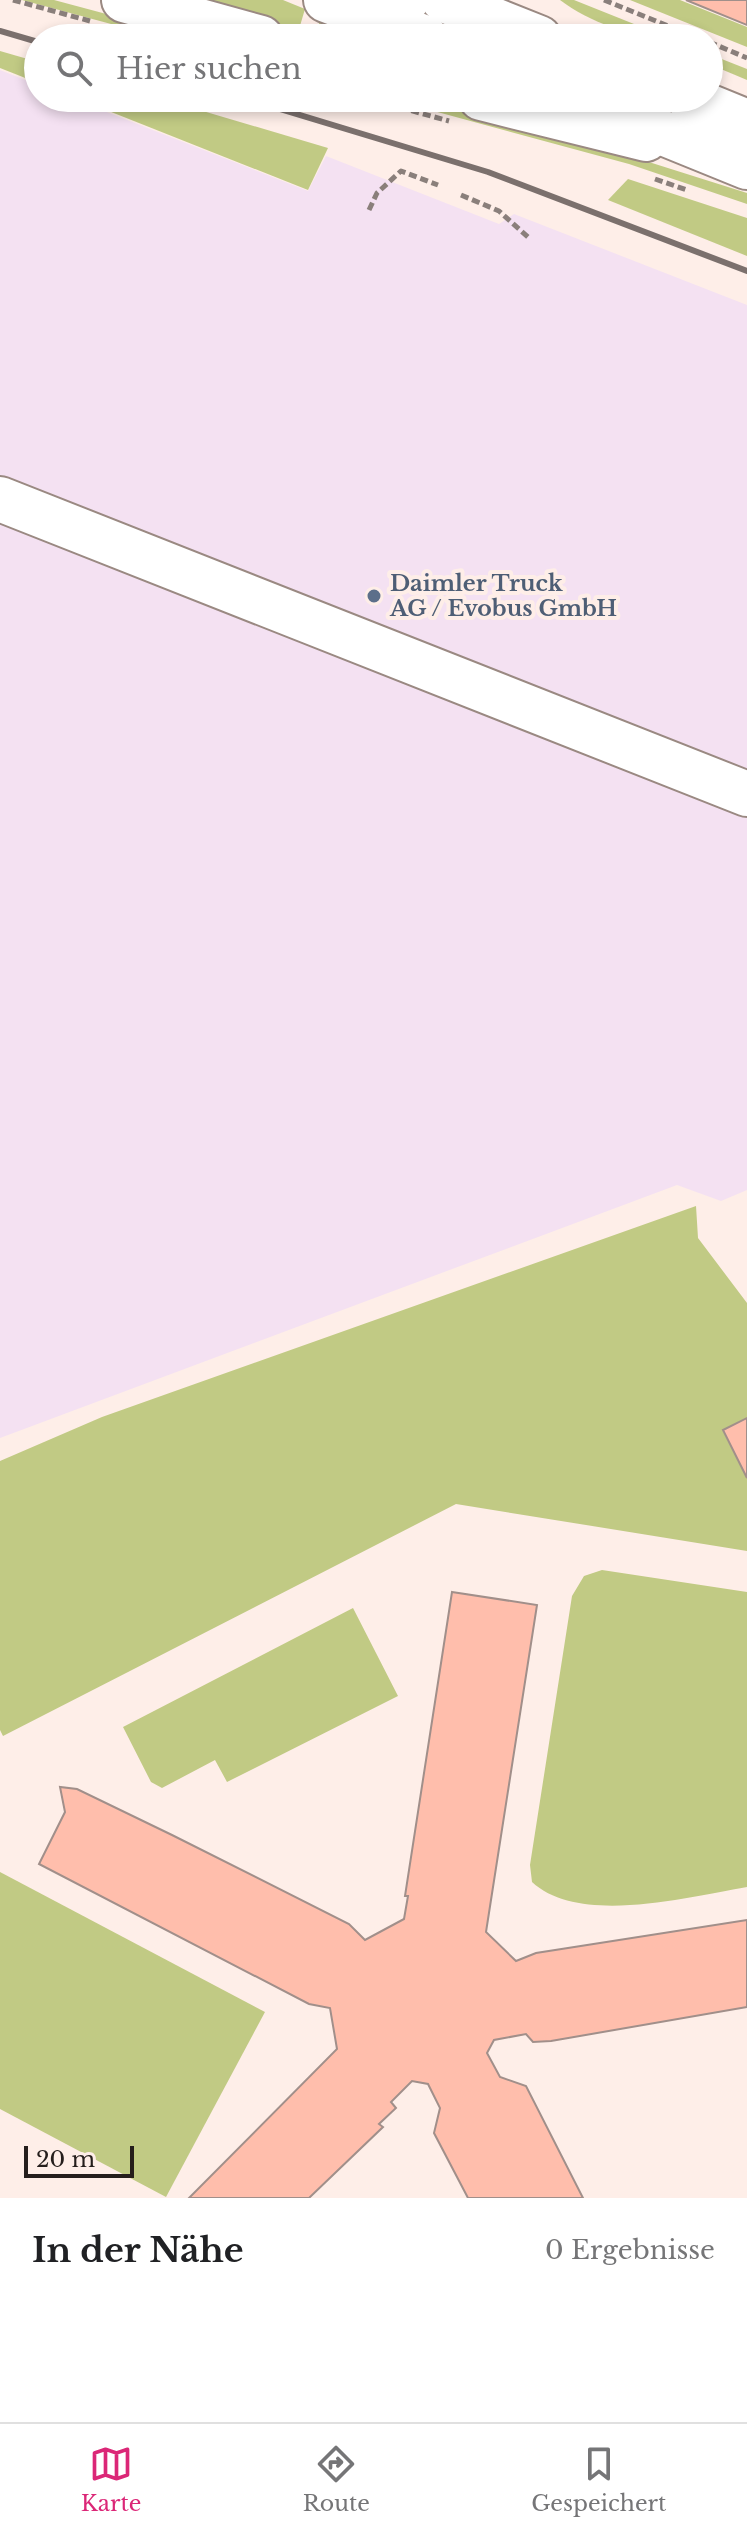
<!DOCTYPE html>
<html lang="de">
<meta charset="utf-8">
<style>
:root{--surface:#fff;--page:#f6f6f6;--text:#202124;--muted:#757577;--line:#e0e0e0;--accent:#db2777}
body{margin:0;font-family:"Libre Baskerville",serif;background:var(--page);color:var(--text)}
.scale{position:absolute;left:24px;bottom:20px;width:110px;box-sizing:border-box;padding-left:8px;border:4px solid #251e1c;border-top:0;font-size:22px;line-height:28px;white-space:nowrap;color:#251e1c;-webkit-text-stroke:6px #feeee8;paint-order:stroke}
.list{margin:0;padding:0;list-style:none}
h2{display:flex;justify-content:space-between;align-items:center;height:104px;margin:0;padding:0 32px;font-size:34px}
h2 small{font-size:26px;font-weight:400;color:var(--muted)}
.icon{flex:none;width:44px;height:44px;fill:none;stroke:currentColor;stroke-width:2;stroke-linecap:round;stroke-linejoin:round}
.map{position:relative;flex:none;width:747px;height:2198px;overflow:hidden}
.search{position:absolute;background:var(--surface);box-shadow:0 4px 12px #0003;left:24px;right:24px;top:24px;height:88px;display:flex;align-items:center;gap:20px;box-sizing:border-box;padding:0 28px;border-radius:44px;color:var(--muted);font-size:30px}
.sheet{height:224px;background:var(--surface)}
nav{display:flex;justify-content:space-around;align-items:center;box-sizing:border-box;height:112px;border-top:2px solid var(--line);background:var(--surface);font-size:22px;color:var(--muted)}
nav a{display:grid;justify-items:center;gap:4px}
nav .on{color:var(--accent)}
.map>svg:first-child{display:block}
</style>
<div class="map">
<svg width="747" height="2198" viewBox="0 0 747 2198">
<rect width="100%" height="100%" fill="#feeee8"/>
<path fill="#f4e1f2" d="M0,70L38,85V98H71L308,191L326,156L499,224L514,214L747,305V1190L721,1201L677,1185L0,1438Z"/>
<g fill="#c1ca84">
<path d="M22,0H54L196,38H163Z"/>
<path d="M170,0H283L305,9L297,36Z"/>
<path d="M560,0H574L669,38C633,38 589,22 560,0Z"/>
<path d="M630,0H680L747,27V47Z"/>
<path d="M322,16L377,38H313Z"/>
<path d="M0,51L38,62V83L0,68Z"/>
<path d="M709,54L747,69V80L709,64Z"/>
<path d="M76,98H159L328,148L308,190Z"/>
<path d="M386,98H416L633,157L747,193V204L629,164Z"/>
<path d="M628,179L747,218V256L608,200Z"/>
<path d="M696,1206L698,1238L747,1303V1418L723,1431L747,1478V1551L456,1504L3,1736L0,1730V1461L102,1417Z"/>
<path d="M602,1570L747,1592V1887C688,1897 579,1926 532,1882L530,1865L572,1596L584,1576Z"/>
<path d="M353,1608L398,1696L227,1782L215,1760L162,1788L151,1782L123,1727Z"/>
<path d="M0,1872L265,2012L166,2197L0,2109Z"/>
</g>
<g fill="#ffbeac" stroke="#a18f8a" stroke-width="2">
<path d="M686,0H747V25Z"/>
<path d="M747,1418V1478L723,1430Z"/>
<path d="M452,1592L537,1605L486,1932L516,1961L536,1953L747,1920V2007L551,2041L533,2042L526,2034L494,2040L487,2053L500,2077L526,2086L583,2198H468L434,2133L440,2108L428,2084L412,2081L391,2102L396,2108L379,2124L383,2127L309,2198H189L337,2049L330,2008L309,2004L39,1864L65,1812L60,1787L77,1789L172,1835L349,1924L365,1940L404,1919L408,1896H405Z"/>
</g>
<g fill="none" stroke-linecap="round" stroke-linejoin="round">
<defs>
<g id="minor">
<path d="M124,0L261,38"/>
<path d="M385,23L407,0"/>
<path d="M481,98L646,139"/>
<path d="M0,499L747,794"/>
</g>
<g id="major">
<path d="M326,0L426,38"/>
<path d="M444,0L539,38"/>
<path d="M577,98L747,167"/>
<path d="M688,98L747,122"/>
</g>
</defs>
<use href="#minor" stroke="#9a8982" stroke-width="48"/>
<use href="#major" stroke="#9a8982" stroke-width="48"/>
<g stroke="#8a7f7b" stroke-width="5" stroke-dasharray="8 4" stroke-linecap="butt">
<path d="M13,0L90,21"/>
<path d="M604,0L698,38"/>
<path d="M709,42L747,58"/>
<path d="M365,98L449,121"/>
<path d="M655,179L687,190"/>
<path d="M461,195L499,211L529,238"/>
<path d="M369,210L377,193L401,171L438,185"/>
</g>
<use href="#minor" stroke="#fff" stroke-width="44"/>
<use href="#major" stroke="#fff" stroke-width="44"/>
<g stroke="#7b706d" stroke-width="6">
<path d="M0,31L38,42"/>
<path d="M244,98L488,172L747,271"/>
</g>
</g>
<circle fill="#5c6f8a" stroke="#feeee8" stroke-width="3" cx="374" cy="596" r="8"/>
<g text-anchor="middle" stroke-width="8" stroke-linejoin="round" paint-order="stroke">
<g font-size="22" font-weight="bold" fill="#4e5e75" stroke="#feeee8" text-anchor="start">
<text x="390" y="591">Daimler Truck<tspan x="390" dy="25">AG / Evobus GmbH</tspan></text>
</g>
</g>
</svg>
<div class="scale">20 m</div>
<div class="search"><svg class="icon" aria-label="search" viewBox="0 0 24 24"><circle cx="10" cy="10" r="6"/><path d="M15 15l6 6"/></svg>Hier suchen</div>
</div>
<section class="sheet">
<h2>In der Nähe<small>0 Ergebnisse</small></h2>
<ul class="list">
</ul>
</section>
<nav>
<a class="on"><svg class="icon" aria-label="map" viewBox="0 0 24 24"><path d="M3 6l6-2 6 2 6-2v14l-6 2-6-2-6 2zM9 4v14M15 6v14"/></svg>Karte</a>
<a><svg class="icon" aria-label="directions" viewBox="0 0 24 24"><path d="M12 3l9 9-9 9-9-9zM9 14v-3h6M13 9l2 2-2 2"/></svg>Route</a>
<a><svg class="icon" aria-label="saved" viewBox="0 0 24 24"><path d="M7 4h10v16l-5-4-5 4z"/></svg>Gespeichert</a>
</nav>
